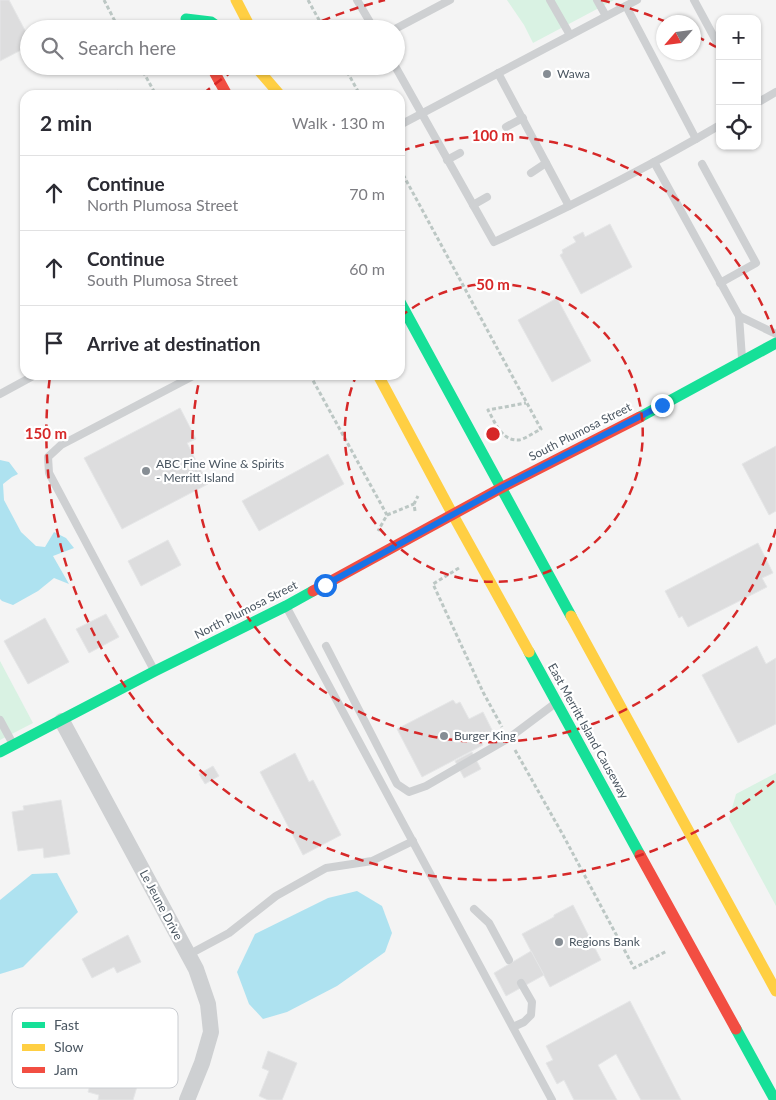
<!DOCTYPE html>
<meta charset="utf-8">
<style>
:root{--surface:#fff;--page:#f2f2f3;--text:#2b2b33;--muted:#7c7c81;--line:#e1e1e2}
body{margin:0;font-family:Lato,sans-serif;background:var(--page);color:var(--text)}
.controls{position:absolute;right:15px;top:15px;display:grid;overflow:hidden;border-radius:10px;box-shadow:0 1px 4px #0004}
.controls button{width:45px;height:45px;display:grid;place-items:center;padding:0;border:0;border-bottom:1px solid var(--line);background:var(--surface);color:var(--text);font:25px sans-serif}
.compass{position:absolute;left:656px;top:15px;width:45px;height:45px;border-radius:50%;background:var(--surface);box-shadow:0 1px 4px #0004;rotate:242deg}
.stop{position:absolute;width:15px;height:15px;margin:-11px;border:4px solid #1a73e8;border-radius:50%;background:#fff}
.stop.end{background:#1a73e8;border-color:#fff;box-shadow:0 1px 5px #0008}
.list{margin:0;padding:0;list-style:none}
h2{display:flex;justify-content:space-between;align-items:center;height:65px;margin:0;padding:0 20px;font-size:21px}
h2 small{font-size:16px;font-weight:400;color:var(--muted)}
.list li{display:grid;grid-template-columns:32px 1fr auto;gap:15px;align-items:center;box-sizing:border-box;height:75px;padding:0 20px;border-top:1px solid var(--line)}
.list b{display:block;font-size:19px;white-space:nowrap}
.list p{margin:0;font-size:16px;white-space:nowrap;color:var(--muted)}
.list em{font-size:16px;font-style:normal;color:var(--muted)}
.icon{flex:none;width:28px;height:28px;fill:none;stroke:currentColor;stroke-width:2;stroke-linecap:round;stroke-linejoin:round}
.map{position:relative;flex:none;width:776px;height:1100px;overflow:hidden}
.search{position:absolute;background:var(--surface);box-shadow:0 1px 4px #0004;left:20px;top:20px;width:385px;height:55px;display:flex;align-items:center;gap:12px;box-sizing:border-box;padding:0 18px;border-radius:28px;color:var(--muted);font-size:19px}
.panel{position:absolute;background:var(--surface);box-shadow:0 1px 4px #0004;left:20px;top:90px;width:385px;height:290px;border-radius:15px}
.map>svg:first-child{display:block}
</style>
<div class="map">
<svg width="776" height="1100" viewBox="0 0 776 1100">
<rect width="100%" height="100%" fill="#f4f4f4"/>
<g fill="#d9f2e3">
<path d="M507,0H614L533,43L524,25Z"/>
<path d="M0,661L33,723L0,740Z"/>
<path d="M776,773V906L729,819L736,794Z"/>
</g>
<g fill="#aee2f0">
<path d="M0,460L9,462L18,474L12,477L3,484L4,500L21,532L36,546L45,547L54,532L66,538L74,548L53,556L69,584L54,578L38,591L13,605L2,601L0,599Z"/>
<path d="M57,873L78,912L23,967L0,974V900L32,874Z"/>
<path d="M357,891L382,906L392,933L385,952L337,986L287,1012L263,1019L249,1004L237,972L255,934L328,898Z"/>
</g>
<g fill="#ddddde" stroke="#e5e6e7">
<path d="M0,0H9L28,36L27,43L25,48L0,61Z"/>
<path d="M118,90L121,95H109Z"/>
<path d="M610,224L632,267L581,294L560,255L563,253L562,250L576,242L573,237L583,232L585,237Z"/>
<path d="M557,298L591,361L552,382L518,320Z"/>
<path d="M180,408L196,439L187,443L208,484L122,529L84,458Z"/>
<path d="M776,446V511L769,515L742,464Z"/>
<path d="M328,454L344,484L259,531L242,501Z"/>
<path d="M168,540L181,565L141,586L128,561Z"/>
<path d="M758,543L773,573L762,578L767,587L688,627L682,616L679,618L665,591Z"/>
<path d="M106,614L119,637L89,653L76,629Z"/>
<path d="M45,618L69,662L28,684L4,641Z"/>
<path d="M757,646L766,664L776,658V724L738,743L702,675Z"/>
<path d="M453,700L456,704L460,702L469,719L483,712L493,732L480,739L483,745L422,777L397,729Z"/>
<path d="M472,752L481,769L464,778L455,761Z"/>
<path d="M295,753L309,782L313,780L341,835L303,855L260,772Z"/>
<path d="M213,766L219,776L205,784L199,774Z"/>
<path d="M61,800L70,854L44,858L43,848L18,851L12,812L24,810L23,806Z"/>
<path d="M573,905L601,960L550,987L522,934L554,917V915Z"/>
<path d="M128,935L141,962L117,973L114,967L92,978L82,959Z"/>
<path d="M531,951L544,975L506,996L494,973Z"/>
<path d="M630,1001L681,1100H641L616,1054L598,1065L617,1100H574L564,1080L557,1084L546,1063L553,1060L546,1046Z"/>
<path d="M117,1051L145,1060L133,1100H98L99,1095L88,1092L96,1067L111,1072Z"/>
<path d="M268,1051L297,1063L282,1100H268L259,1096L269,1071L262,1068Z"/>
</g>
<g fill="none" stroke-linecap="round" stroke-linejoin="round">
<g stroke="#bcc7c4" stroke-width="3" stroke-dasharray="4 2.5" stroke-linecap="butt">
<path d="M104,0L119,29"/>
<path d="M308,0L324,29"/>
<path d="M140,66L156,95"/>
<path d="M344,66L360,95"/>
<path d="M400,169L541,429C535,432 525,439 519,440C501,441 495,422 488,410L526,403"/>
<path d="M310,375L387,515L378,531"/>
<path d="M415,511L414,504L418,496"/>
<path d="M387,515L414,504"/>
<path d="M459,568L433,584L483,692L502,727"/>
<path d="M515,750L563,835L634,968L667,951"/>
</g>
<g stroke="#ced0d2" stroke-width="8">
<path d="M357,0L374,29"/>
<path d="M550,0L570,35"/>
<path d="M597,0L606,16"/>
<path d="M694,0L720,48"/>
<path d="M626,6L696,139"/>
<path d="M395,29L450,0"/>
<path d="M395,66L494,242C571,206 647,168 720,125"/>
<path d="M498,73L569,206"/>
<path d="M757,103L776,92"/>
<path d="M400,125L637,0"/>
<path d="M506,127L523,118"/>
<path d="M447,160L460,153"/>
<path d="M654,162L739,316"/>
<path d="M702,164L756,263L720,283"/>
<path d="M531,173L546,163"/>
<path d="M473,205L487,197"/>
<path d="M742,358L739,316L776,334"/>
<path d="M0,394L35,375"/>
<path d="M287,608L552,1100"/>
<path d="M326,646L397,784L409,792L426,786L509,738L553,705"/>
<path d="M154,670L49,473L48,457L61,445L195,375"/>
<path d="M0,720L13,744"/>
<path d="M474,909L489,923L509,960"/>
<path d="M188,955L229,933L276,896L326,868L372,861L413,841"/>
<path d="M513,1027L524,1022L531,1015L532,1002L521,983"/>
</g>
<path stroke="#ced0d2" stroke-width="16" d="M62,721L196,969L208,1004L211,1032L202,1063L187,1100"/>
<g stroke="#16e098" stroke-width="11">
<path d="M186,19L211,22L221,29"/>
<path d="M400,302L571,616"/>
<path d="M640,417L776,343"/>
<path d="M529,652L640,855"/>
<path d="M0,752L155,671L286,606L313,591"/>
<path d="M736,1029L775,1100"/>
</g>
<g stroke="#ffcf43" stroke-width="11">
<path d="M236,0L251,29"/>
<path d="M255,66L280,95"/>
<path d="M378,375L453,515L529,652"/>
<path d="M571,616L776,991"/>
</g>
<g stroke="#f24e42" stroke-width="11">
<path d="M211,66L227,95"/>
<path d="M313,591L501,488L640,417"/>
<path d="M640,855L736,1029"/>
</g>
</g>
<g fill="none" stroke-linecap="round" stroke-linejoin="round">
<path stroke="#1a73e8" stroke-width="6" d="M325,585L501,488L662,405"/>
</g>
<g fill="none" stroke="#d62828" stroke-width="2.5" stroke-dasharray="9 6">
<path d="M400 317A149 149 0 1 1 356 376"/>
<path d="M776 529A298 298 0 0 1 200 377M401 151A298 298 0 0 1 776 339"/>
<path d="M774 781A447 447 0 0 1 50 376M203 94A447 447 0 0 1 237 68M308 27A447 447 0 0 1 385 0M601 0A447 447 0 0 1 664 21M696 36A447 447 0 0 1 716 47"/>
</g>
<g fill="#868d94" stroke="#fff" stroke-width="2">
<circle cx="547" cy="74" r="5"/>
<circle cx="146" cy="471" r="5"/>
<circle cx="444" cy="736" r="5"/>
<circle cx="559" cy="942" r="5"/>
</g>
<g text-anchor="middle" stroke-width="4.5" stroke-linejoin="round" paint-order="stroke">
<g font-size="12" fill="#4a5661" stroke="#fff" text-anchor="start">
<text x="557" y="78">Wawa</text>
<text x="156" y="468">ABC Fine Wine &amp; Spirits<tspan x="156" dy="14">- Merritt Island</tspan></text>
<text x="454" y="740">Burger King</text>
<text x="569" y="946">Regions Bank</text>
</g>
<g font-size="12" fill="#4a5661" stroke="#fff">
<text transform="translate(580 432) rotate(-27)" y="4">South Plumosa Street</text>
<text transform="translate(246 610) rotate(-27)" y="4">North Plumosa Street</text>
<text transform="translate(588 731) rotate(61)" y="4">East Merritt Island Causeway</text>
<text transform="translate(161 905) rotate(62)" y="4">Le Jeune Drive</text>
</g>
</g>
<rect x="12" y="1008" width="166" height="80" rx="8" fill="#fff" stroke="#c9ccd0" stroke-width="1"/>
<rect x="22" y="1022" width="23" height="6" fill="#16e098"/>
<rect x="22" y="1044" width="23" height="7" fill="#ffcf43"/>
<rect x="22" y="1067" width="23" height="6" fill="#f24e42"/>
<g font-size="14" fill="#4a5661">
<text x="54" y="1030">Fast</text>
<text x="54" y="1052">Slow</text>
<text x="54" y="1075">Jam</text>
</g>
<circle cx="493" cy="434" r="8" fill="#d62828" stroke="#fff" stroke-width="2.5"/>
<g font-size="15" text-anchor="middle" font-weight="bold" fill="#d62828" stroke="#fff" stroke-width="4.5" stroke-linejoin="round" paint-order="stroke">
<text x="493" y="141">100 m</text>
<text x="493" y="290">50 m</text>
<text x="46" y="439">150 m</text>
</g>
</svg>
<div class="controls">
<button>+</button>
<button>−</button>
<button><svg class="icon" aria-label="locate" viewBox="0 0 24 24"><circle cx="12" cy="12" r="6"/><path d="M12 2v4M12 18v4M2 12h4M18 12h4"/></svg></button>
</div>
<svg class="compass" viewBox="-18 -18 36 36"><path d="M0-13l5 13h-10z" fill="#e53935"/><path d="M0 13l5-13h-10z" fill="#7c7c81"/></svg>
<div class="stop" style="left:325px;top:585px"></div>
<div class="stop end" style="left:662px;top:405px"></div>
<div class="search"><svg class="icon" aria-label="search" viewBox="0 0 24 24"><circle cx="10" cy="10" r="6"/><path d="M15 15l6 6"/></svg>Search here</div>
<section class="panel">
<h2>2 min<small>Walk · 130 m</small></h2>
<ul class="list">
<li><svg class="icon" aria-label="ahead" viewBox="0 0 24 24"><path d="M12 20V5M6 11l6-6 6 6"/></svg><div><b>Continue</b><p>North Plumosa Street</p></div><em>70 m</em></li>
<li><svg class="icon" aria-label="ahead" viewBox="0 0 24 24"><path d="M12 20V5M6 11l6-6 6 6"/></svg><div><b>Continue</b><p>South Plumosa Street</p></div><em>60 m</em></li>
<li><svg class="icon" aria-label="arrive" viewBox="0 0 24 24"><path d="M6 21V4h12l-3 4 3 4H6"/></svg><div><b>Arrive at destination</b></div></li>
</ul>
</section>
</div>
